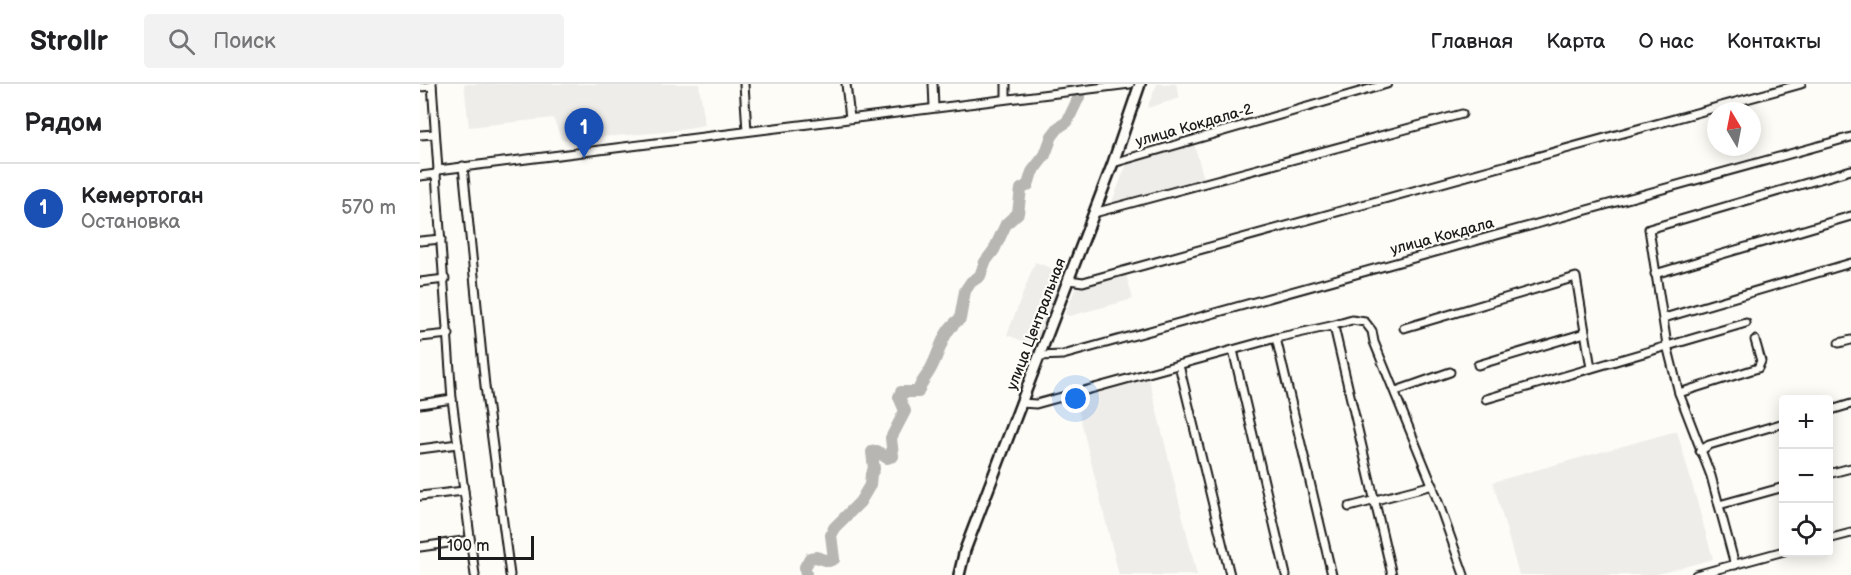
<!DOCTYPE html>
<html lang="ru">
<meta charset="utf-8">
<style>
:root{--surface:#fff;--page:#f2f2f2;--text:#202124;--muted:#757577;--line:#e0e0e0;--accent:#db2777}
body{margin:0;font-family:"Balsamiq Sans",sans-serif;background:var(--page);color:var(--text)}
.controls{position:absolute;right:18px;bottom:18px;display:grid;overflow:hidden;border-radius:6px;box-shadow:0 3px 15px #0003}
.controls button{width:54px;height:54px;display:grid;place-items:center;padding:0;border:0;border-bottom:2px solid var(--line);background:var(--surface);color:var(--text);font:30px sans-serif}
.compass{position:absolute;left:1287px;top:18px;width:54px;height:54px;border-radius:50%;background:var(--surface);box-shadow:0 3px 15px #0003;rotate:350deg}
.scale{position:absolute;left:18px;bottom:15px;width:96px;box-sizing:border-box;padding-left:6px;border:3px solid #1c1c1c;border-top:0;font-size:16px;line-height:21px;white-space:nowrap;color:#1c1c1c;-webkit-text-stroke:4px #fdfcf7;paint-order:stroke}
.you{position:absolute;left:656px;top:315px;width:21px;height:21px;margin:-15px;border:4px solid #fff;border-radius:50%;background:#1a73e8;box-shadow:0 0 0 9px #1a73e833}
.badge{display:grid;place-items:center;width:39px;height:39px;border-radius:50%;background:var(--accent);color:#fff;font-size:20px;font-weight:700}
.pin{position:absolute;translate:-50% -50px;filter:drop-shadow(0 2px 3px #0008)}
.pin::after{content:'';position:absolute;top:32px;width:21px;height:18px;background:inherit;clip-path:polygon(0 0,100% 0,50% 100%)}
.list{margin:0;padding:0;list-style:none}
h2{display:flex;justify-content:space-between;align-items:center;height:78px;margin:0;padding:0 24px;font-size:26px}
h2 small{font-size:20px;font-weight:400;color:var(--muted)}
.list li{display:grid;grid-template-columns:39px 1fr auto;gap:18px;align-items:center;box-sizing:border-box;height:90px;padding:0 24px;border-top:2px solid var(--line)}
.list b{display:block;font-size:22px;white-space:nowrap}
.list p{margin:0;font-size:20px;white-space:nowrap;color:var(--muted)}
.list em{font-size:20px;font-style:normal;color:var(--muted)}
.icon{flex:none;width:33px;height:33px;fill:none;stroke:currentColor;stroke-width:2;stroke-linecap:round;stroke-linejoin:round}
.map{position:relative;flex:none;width:1431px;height:491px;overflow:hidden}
header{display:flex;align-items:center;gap:36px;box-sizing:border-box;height:84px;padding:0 30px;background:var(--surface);border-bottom:2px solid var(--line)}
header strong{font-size:28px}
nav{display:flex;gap:33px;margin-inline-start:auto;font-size:21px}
.search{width:420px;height:54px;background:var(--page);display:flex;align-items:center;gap:15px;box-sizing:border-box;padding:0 21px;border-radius:6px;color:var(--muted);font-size:22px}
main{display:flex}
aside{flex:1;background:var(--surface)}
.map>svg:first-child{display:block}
</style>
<header>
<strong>Strollr</strong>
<div class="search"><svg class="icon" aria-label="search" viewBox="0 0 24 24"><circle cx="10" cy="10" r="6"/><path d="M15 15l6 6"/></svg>Поиск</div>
<nav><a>Главная</a><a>Карта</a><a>О нас</a><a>Контакты</a></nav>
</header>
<main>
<aside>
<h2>Рядом<small></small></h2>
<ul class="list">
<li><span class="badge" style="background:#1a4fb4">1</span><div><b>Кемертоган</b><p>Остановка</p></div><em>570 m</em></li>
</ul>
</aside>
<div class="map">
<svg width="1431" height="491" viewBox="0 0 1431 491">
<rect width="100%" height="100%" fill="#fdfcf7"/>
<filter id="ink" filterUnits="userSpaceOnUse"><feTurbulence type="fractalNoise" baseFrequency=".0167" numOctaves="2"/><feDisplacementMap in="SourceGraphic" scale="12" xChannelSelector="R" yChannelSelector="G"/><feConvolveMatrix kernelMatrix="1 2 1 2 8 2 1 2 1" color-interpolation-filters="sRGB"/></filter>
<g filter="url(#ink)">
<g fill="#eeede9">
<path d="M44,0H279L285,41L245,48L142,56L133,34L49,43Z"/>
<path d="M737,0H756L760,14L727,24Z"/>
<path d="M774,60L784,95L691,121L707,79Z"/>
<path d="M615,178L644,189L616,262L587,251Z"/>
<path d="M706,190L713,215L650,232L645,230L656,203Z"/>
<path d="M729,295L777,491H699L656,317L664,313Z"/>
<path d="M1257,347L1293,475L1234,491H1099L1073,398Z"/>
</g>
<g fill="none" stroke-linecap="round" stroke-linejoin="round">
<path stroke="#b7b6b2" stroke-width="12" d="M386,491L385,483L390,474L396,473L409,477L414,475L411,451L414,444L440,418L450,401L451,390L454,385L452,368L457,367L467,374L473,372L471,354L485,327L479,313L481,308H498C500,300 503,297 507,291C520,273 520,248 540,235L545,207L551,198L560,192L565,178L574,166L586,140L598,129L601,105L608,101L612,88L625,71L632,52L639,43L647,38L659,13"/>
<defs>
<g id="minor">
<path d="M12,0L18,86L16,90L32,315L55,491"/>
<path d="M324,0L327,47"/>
<path d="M426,0L430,34"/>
<path d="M513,0L514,23"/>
<path d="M586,0V14"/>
<path d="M0,3L12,2"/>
<path d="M0,51L15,50"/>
<path d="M693,79L967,0"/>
<path d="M43,82L65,302L90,491"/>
<path d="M18,86L710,0"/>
<path d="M0,92L16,90"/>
<path d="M674,129L1042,30"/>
<path d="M0,157L21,155"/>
<path d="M1235,190L1431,132"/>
<path d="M649,196L663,198L1381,0"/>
<path d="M0,198L25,195"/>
<path d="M1244,234L1431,179"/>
<path d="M911,242L932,236L945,238L952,247L954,258L1011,398L1044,491"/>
<path d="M984,244L1156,193L1171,284"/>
<path d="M0,253L29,250"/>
<path d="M856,254L912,491"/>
<path d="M1419,259L1431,256"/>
<path d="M813,266L866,491"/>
<path d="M619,272L643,271L1431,53"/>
<path d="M759,281L810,491"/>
<path d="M1058,281L1165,249"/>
<path d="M976,307L1030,288"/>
<path d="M1259,309L1338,284L1341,277L1335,256"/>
<path d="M1066,315L1326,239"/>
<path d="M601,319L616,320L856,254L911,242L915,247L972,491"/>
<path d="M0,320L32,315"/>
<path d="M1408,327L1431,320"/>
<path d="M0,365L38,360"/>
<path d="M1280,367L1289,361L1364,339"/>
<path d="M1408,390L1431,384"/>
<path d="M0,412L44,407"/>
<path d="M1299,421L1364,403"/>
<path d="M929,423L1013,401"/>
<path d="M1408,455L1431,449"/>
<path d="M0,463L50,456"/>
<path d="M1315,481L1291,392L1259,309L1247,261L1229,145L1431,86"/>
<path d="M1276,491L1364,467"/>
</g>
<path id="secondary" d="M539,491L545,466L693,79L720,0"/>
</defs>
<use href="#minor" stroke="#1c1c1c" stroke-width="11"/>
<use href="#secondary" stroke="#1c1c1c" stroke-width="14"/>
<use href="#minor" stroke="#fdfcf7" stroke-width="7"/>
<use href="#secondary" stroke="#fdfcf7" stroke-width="9"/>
</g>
</g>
<g text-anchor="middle" stroke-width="4.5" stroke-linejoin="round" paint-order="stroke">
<g font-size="15" fill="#1c1c1c" stroke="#fdfcf7">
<text transform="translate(774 41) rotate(-16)" y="5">улица Кокдала-2</text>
<text transform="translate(1022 152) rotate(-15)" y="5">улица Кокдала</text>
<text transform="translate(616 240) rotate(-69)" y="5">улица Центральная</text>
</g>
</g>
</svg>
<div class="controls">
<button>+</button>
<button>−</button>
<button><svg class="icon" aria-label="locate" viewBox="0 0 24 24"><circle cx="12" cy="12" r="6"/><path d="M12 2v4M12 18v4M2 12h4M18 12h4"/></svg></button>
</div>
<svg class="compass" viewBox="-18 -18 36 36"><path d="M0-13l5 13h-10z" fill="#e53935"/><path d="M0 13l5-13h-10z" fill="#757577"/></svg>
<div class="scale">100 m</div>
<div class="you"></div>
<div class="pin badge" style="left:164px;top:74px;background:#1a4fb4">1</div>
</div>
</main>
